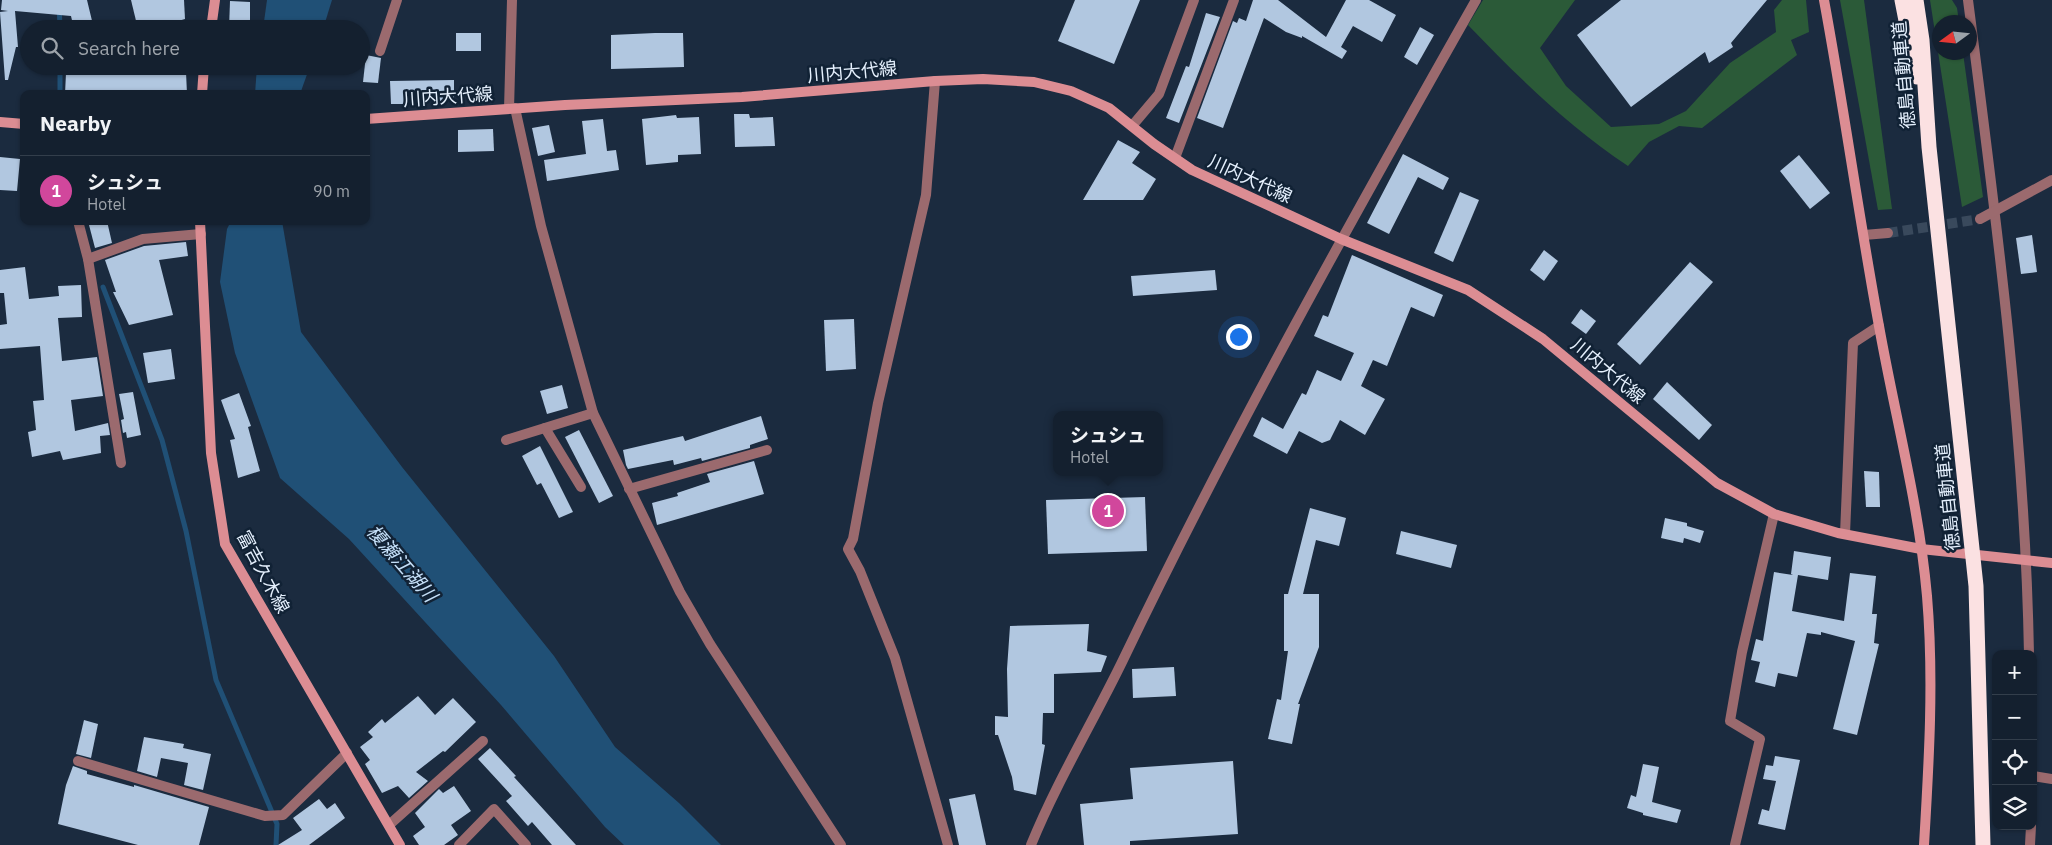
<!DOCTYPE html>
<meta charset="utf-8">
<style>
:root{--surface:#14202f;--page:#1d2837;--text:#f1f3f6;--muted:#9da3aa;--line:#333e4b;--accent:#b2adf9}
body{margin:0;font-family:"IBM Plex Sans","Noto Sans JP",sans-serif;background:var(--page);color:var(--text)}
.controls{position:absolute;right:15px;bottom:15px;display:grid;overflow:hidden;border-radius:10px;box-shadow:0 1px 4px #0004}
.controls button{width:45px;height:45px;display:grid;place-items:center;padding:0;border:0;border-bottom:1px solid var(--line);background:var(--surface);color:var(--text);font:25px sans-serif}
.compass{position:absolute;left:1932px;top:15px;width:45px;height:45px;border-radius:50%;background:var(--surface);box-shadow:0 1px 4px #0004;rotate:255deg}
.you{position:absolute;left:1238px;top:336px;width:18px;height:18px;margin:-12px;border:4px solid #fff;border-radius:50%;background:#1a73e8;box-shadow:0 0 0 8px #1a73e833}
.badge{display:grid;place-items:center;width:32px;height:32px;border-radius:50%;background:var(--accent);color:#fff;font-size:16px;font-weight:700}
.pin{position:absolute;translate:-50% -50%;border:2px solid #fff;box-shadow:0 1px 5px #0006}
.popup{position:absolute;left:1053px;top:411px;width:110px;height:65px;box-sizing:border-box;display:grid;place-content:center;border-radius:10px;background:var(--surface);filter:drop-shadow(0 1px 4px #0005);font-size:16px;white-space:nowrap;color:var(--muted)}
.popup b{font-size:19px;color:var(--text)}
.popup::after{content:'';position:absolute;left:50%;top:100%;margin-left:-10px;border:10px solid transparent;border-top-color:var(--surface)}
.list{margin:0;padding:0;list-style:none}
h2{display:flex;justify-content:space-between;align-items:center;height:65px;margin:0;padding:0 20px;font-size:21px}
h2 small{font-size:16px;font-weight:400;color:var(--muted)}
.list li{display:grid;grid-template-columns:32px 1fr auto;gap:15px;align-items:center;box-sizing:border-box;height:70px;padding:0 20px;border-top:1px solid var(--line)}
.list b{display:block;font-size:19px;white-space:nowrap}
.list p{margin:0;font-size:16px;white-space:nowrap;color:var(--muted)}
.list em{font-size:16px;font-style:normal;color:var(--muted)}
.icon{flex:none;width:28px;height:28px;fill:none;stroke:currentColor;stroke-width:2;stroke-linecap:round;stroke-linejoin:round}
.map{position:relative;flex:none;width:2052px;height:845px;overflow:hidden}
.search{position:absolute;background:var(--surface);box-shadow:0 1px 4px #0004;left:20px;top:20px;width:350px;height:55px;display:flex;align-items:center;gap:12px;box-sizing:border-box;padding:0 18px;border-radius:28px;color:var(--muted);font-size:19px}
.panel{position:absolute;background:var(--surface);box-shadow:0 1px 4px #0004;left:20px;top:90px;width:350px;height:135px;border-radius:10px}
.map>svg:first-child{display:block}
</style>
<div class="map">
<svg width="2052" height="845" viewBox="0 0 2052 845">
<rect width="100%" height="100%" fill="#1b2b3f"/>
<g fill="#2b5a38">
<path d="M1483,0H1575L1540,48L1566,86L1611,127L1659,124L1686,111L1730,63L1776,32L1774,10L1782,0H1806L1809,32L1791,40L1797,55L1702,128L1679,126L1649,142L1628,166C1568,126 1518,77 1468,25Z"/>
<path d="M1840,0H1864L1892,209L1878,210Z"/>
<path d="M1930,0H1952L1957,8L1959,22H1940V52L1963,53L1983,197L1962,207Z"/>
</g>
<g fill="#205076">
<path d="M267,0H332L323,29H263Z"/>
<path d="M257,66H310L300,94H255Z"/>
<path d="M231,221H282L301,332L402,467L554,656L615,747L679,803L721,845H624L605,827L501,705L349,539L280,478L235,353L220,282L227,229Z"/>
</g>
<g fill="none" stroke-linecap="round" stroke-linejoin="round">
<g stroke="#205076" stroke-width="5">
<path d="M59,0L60,29"/>
<path d="M60,94V66"/>
<path d="M103,287L162,440L186,531L216,680L277,824L276,845"/>
</g>
</g>
<g fill="#b1c7e0">
<path d="M2,0H87L94,29H74L71,16L15,11L18,47H16L8,80H5L0,12L8,11L1,10Z"/>
<path d="M131,0H184L185,19L151,29H138Z"/>
<path d="M1075,0H1140L1114,64L1058,41Z"/>
<path d="M1253,0H1278L1326,37L1346,0H1369L1396,15L1382,42L1353,26L1341,47L1347,51L1342,59L1302,36V38L1286,32L1264,18L1223,128L1197,118L1233,21L1237,23L1239,18L1246,21Z"/>
<path d="M1621,0H1767L1731,43L1733,47L1709,63L1705,52L1631,107L1577,35Z"/>
<path d="M230,1L250,2V29H229Z"/>
<path d="M1206,13L1220,17L1179,123L1166,118L1186,66L1189,67Z"/>
<path d="M1420,27L1434,35L1417,65L1404,57Z"/>
<rect x="456" y="33" width="25" height="18"/>
<path d="M655,33H683L684,67L611,69V35Z"/>
<path d="M366,55L381,58L378,83L363,82Z"/>
<path d="M99,66H155V73L186,72L187,94H65L66,73L100,74Z"/>
<path d="M454,80V101H409V104H391L390,81Z"/>
<path d="M734,114H749L750,118L773,117L775,146L735,147Z"/>
<path d="M676,115L677,118L699,117L701,154L678,155V162L646,165L642,119Z"/>
<path d="M603,119L607,151L616,150L619,170L547,181L544,160L586,154L582,121Z"/>
<path d="M549,125L555,152L538,156L532,128Z"/>
<path d="M493,129L494,151L458,152V130Z"/>
<path d="M1118,140L1140,152L1132,163L1156,179L1143,200H1083Z"/>
<path d="M1403,154L1449,178L1443,190L1418,177L1389,234L1367,223Z"/>
<path d="M1799,155L1830,193L1810,209L1780,171Z"/>
<path d="M0,157L20,159L17,191L0,190Z"/>
<path d="M1460,192L1479,200L1453,262L1434,253Z"/>
<path d="M107,221L112,243L95,248L89,225Z"/>
<path d="M2032,235L2037,272L2021,274L2016,238Z"/>
<path d="M186,242L188,256L159,260L173,315L129,325L113,292H116L105,260L144,246Z"/>
<path d="M1544,250L1558,261L1544,281L1530,270Z"/>
<path d="M1352,255L1443,295L1434,317L1411,307L1387,366L1373,360L1361,386L1385,399L1365,435L1340,420L1330,440L1322,443L1299,431L1287,454L1253,436L1262,417L1283,429L1302,393L1306,395L1317,370L1341,381L1354,353L1314,336L1323,315L1328,317Z"/>
<path d="M1690,262L1713,282L1640,365L1617,344Z"/>
<path d="M25,267L29,299L59,296L58,286L81,285L82,317L58,318L62,361L97,357L103,396L71,400L75,431L108,423L110,435L100,436L101,453L63,460L60,451L32,457L28,432L36,430L33,401L44,400L40,346L0,349V325L7,324L4,293H0V270Z"/>
<path d="M1215,270L1217,290L1133,296L1131,276Z"/>
<path d="M1581,309L1596,321L1586,334L1571,323Z"/>
<path d="M854,319L856,369L826,371L824,320Z"/>
<path d="M171,349L175,379L148,383L143,353Z"/>
<path d="M1667,382L1712,425L1699,440L1653,399Z"/>
<path d="M562,385L568,408L547,414L540,391Z"/>
<path d="M133,392L141,435L127,438L126,432L123,433L121,420L124,419L119,394Z"/>
<path d="M239,393L251,426L248,427L260,471L238,478L230,440L235,439L221,400Z"/>
<path d="M761,416L768,439L750,445V448L702,461L701,458L674,465L673,460L628,469L626,465L623,450L683,436L685,441Z"/>
<path d="M579,430L613,496L599,503L565,437Z"/>
<path d="M540,446L573,512L559,518L541,483L537,485L522,456Z"/>
<path d="M754,461L764,494L657,525L652,503L678,496L677,493L710,482L707,474Z"/>
<path d="M1864,471L1879,472L1880,507H1866Z"/>
<path d="M1145,497L1147,551L1048,554L1046,500Z"/>
<path d="M1310,508L1346,518L1339,546L1316,540L1303,594H1319V647L1298,704H1300L1292,744L1268,739L1277,699L1281,700L1288,651H1284V594H1288Z"/>
<path d="M1665,518L1687,523V526L1704,531L1700,543L1684,538L1683,543L1661,538Z"/>
<path d="M1401,531L1457,545L1451,568L1396,554Z"/>
<path d="M1794,551L1831,557L1828,580L1798,575L1792,611L1844,621L1850,573L1876,576L1872,614H1877L1874,643L1879,644L1857,735L1833,729L1855,641L1821,632V635L1807,633L1797,677L1778,673L1775,687L1755,682L1760,662L1751,660L1756,639L1763,641L1774,572L1793,575L1791,574Z"/>
<path d="M1089,624L1087,651L1107,656L1101,672L1054,674V713H1043L1042,744L1045,745L1036,795L1014,790L1012,777L998,735H995V716L1008,717L1007,669L1010,626Z"/>
<path d="M1174,667L1176,696L1133,698L1132,669Z"/>
<path d="M418,696L435,715L453,698L476,722L445,752L443,751L416,772L428,781L409,798L398,786L382,793L365,764L370,760L360,747L373,737L368,732L382,719L385,723Z"/>
<path d="M84,720L98,724L91,758L76,754Z"/>
<path d="M144,737L184,744L183,748L211,754L203,790L184,785L188,763L161,758L157,777L137,771Z"/>
<path d="M490,748L516,776L514,777L576,845H552L532,822L528,826L506,801L512,796L478,759Z"/>
<path d="M1775,756L1800,760L1785,830L1758,824L1762,809L1769,811L1776,781L1763,779L1766,765L1773,766Z"/>
<path d="M1233,761L1238,834L1130,841V845H1084L1080,804L1133,799L1130,768Z"/>
<path d="M1643,764L1659,767L1652,802L1681,810L1677,823L1643,815V813L1627,808L1631,795L1636,797Z"/>
<path d="M73,766L87,771V774L134,787V785L209,807L199,845H138L58,824L66,785Z"/>
<path d="M454,786L471,811L451,825L458,835L444,845H419L413,836L425,827L415,813L439,789L443,793Z"/>
<path d="M975,794L986,845H959L949,799Z"/>
<path d="M319,799L327,809L335,803L345,818L309,845H278L302,830L293,818Z"/>
</g>
<g fill="none" stroke-linecap="round" stroke-linejoin="round">
<path stroke="#39495c" stroke-width="10" stroke-dasharray="10 5" stroke-linecap="butt" d="M1888,233L1980,219"/>
<g stroke="#9b6a6e" stroke-width="10">
<path d="M1968,0C1996,217 2025,435 2029,654"/>
<path d="M380,51L397,0"/>
<path d="M935,81L926,195L878,403L853,539L848,549L860,571L895,658L948,845"/>
<path d="M515,108L541,226L593,413L680,592L710,644L841,845"/>
<path d="M509,109L512,0"/>
<path d="M1132,126L1159,94L1194,0"/>
<path d="M1175,158L1234,0"/>
<path d="M1980,219L2052,180"/>
<path d="M78,221L88,259L121,463"/>
<path d="M1864,235L1888,233"/>
<path d="M88,259L143,239L201,234"/>
<path d="M545,428L581,487"/>
<path d="M506,440L593,413"/>
<path d="M629,489L767,450"/>
<path d="M1845,534L1853,343L1879,326"/>
<path d="M78,761L265,816L283,815L347,753"/>
<path d="M2033,776L2052,779"/>
<path d="M389,825L483,741"/>
<path d="M459,845L494,809L526,845"/>
<path d="M1031,845C1057,781 1093,722 1123,660C1231,435 1353,217 1476,0"/>
<path d="M1735,845L1760,739L1730,721L1742,652L1774,514"/>
<path d="M2030,845L2031,826"/>
</g>
<g stroke="#dc8d93" stroke-width="10">
<path d="M1824,0C1844,108 1859,218 1879,326C1895,416 1919,505 1927,596C1934,679 1929,762 1924,845"/>
<path d="M211,29L215,0"/>
<path d="M202,94L204,66"/>
<path d="M366,119L565,105L742,97L935,81L983,79L1034,82L1071,91L1109,108L1154,144L1192,170L1341,239L1468,290L1543,339L1717,483L1774,514L1838,533L1921,549L2052,563"/>
<path d="M0,122L24,124"/>
<path d="M200,221L211,453L225,544L400,845"/>
</g>
<g stroke="#fbe1e2" stroke-width="15">
<path d="M1902,0L1917,77"/>
<path d="M1916,0L1922,40L1929,147L1976,586L1983,845"/>
</g>
</g>
<g text-anchor="middle" stroke-width="5" stroke-linejoin="round" paint-order="stroke">
<g font-size="18" fill="#e5f0fd" stroke="#112235">
<text transform="translate(852 72) rotate(-5)" y="6">川内大代線</text>
<text transform="translate(1904 75) rotate(-95)" y="6">徳島自動車道</text>
<text transform="translate(448 97) rotate(-4)" y="6">川内大代線</text>
<text transform="translate(1250 179) rotate(25)" y="6">川内大代線</text>
<text transform="translate(1608 371) rotate(40)" y="6">川内大代線</text>
<text transform="translate(1948 497) rotate(-96)" y="6">徳島自動車道</text>
<text transform="translate(263 572) rotate(62)" y="6">富吉久木線</text>
</g>
<g font-size="19" font-style="italic" fill="#c5e0f9" stroke="#112235">
<text transform="translate(402 563) rotate(49)" y="7">榎瀬江湖川</text>
</g>
</g>
</svg>
<div class="controls">
<button>+</button>
<button>−</button>
<button><svg class="icon" aria-label="locate" viewBox="0 0 24 24"><circle cx="12" cy="12" r="6"/><path d="M12 2v4M12 18v4M2 12h4M18 12h4"/></svg></button>
<button><svg class="icon" aria-label="layers" viewBox="0 0 24 24"><path d="M12 4l9 5-9 5-9-5zM3 14l9 5 9-5"/></svg></button>
</div>
<svg class="compass" viewBox="-18 -18 36 36"><path d="M0-13l5 13h-10z" fill="#e53935"/><path d="M0 13l5-13h-10z" fill="#9da3aa"/></svg>
<div class="you"></div>
<div class="pin badge" style="left:1108px;top:511px;background:#d1479c">1</div>
<div class="popup"><b>シュシュ</b>Hotel</div>
<div class="search"><svg class="icon" aria-label="search" viewBox="0 0 24 24"><circle cx="10" cy="10" r="6"/><path d="M15 15l6 6"/></svg>Search here</div>
<section class="panel">
<h2>Nearby<small></small></h2>
<ul class="list">
<li><span class="badge" style="background:#d1479c">1</span><div><b>シュシュ</b><p>Hotel</p></div><em>90 m</em></li>
</ul>
</section>
</div>
